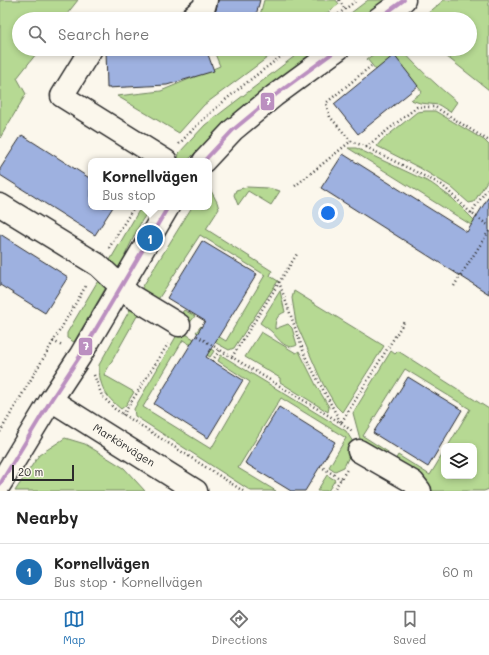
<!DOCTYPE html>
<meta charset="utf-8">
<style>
:root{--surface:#fff;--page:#f6f6f6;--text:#222;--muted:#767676;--line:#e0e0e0;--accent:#1f6fb2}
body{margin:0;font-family:Mali,sans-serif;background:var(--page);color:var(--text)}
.controls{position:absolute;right:12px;bottom:12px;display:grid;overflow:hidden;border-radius:8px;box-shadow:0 2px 6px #0003}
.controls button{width:36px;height:36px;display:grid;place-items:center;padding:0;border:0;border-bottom:1px solid var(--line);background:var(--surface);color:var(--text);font:20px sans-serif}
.scale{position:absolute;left:12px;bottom:10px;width:62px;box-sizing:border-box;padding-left:4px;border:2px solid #2b2b2b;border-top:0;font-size:11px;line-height:14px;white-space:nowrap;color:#2b2b2b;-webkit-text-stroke:3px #fbf7ec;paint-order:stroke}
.you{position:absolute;left:328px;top:213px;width:14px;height:14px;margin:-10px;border:3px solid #fff;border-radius:50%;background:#1a73e8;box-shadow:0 0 0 6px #1a73e833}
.badge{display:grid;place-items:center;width:26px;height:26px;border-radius:50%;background:var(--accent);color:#fff;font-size:13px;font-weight:700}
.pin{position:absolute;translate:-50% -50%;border:2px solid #fff;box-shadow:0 1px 4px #0006}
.popup{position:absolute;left:88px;top:158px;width:124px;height:52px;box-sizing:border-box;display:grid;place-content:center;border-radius:8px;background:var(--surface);filter:drop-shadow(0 1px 3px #0005);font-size:13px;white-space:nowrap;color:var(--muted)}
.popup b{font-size:15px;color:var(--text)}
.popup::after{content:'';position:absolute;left:50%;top:100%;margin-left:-8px;border:8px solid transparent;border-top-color:var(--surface)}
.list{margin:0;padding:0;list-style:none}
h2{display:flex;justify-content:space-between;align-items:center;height:52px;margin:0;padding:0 16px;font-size:17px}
h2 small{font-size:13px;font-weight:400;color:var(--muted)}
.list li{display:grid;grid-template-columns:26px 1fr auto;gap:12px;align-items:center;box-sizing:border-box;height:56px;padding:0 16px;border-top:1px solid var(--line)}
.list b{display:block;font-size:15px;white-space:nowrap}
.list p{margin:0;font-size:13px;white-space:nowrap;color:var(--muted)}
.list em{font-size:13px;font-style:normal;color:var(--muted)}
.icon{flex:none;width:22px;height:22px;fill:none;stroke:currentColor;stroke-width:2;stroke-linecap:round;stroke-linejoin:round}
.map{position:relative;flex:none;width:489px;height:491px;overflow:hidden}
.search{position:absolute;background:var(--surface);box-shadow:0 2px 6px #0003;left:12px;right:12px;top:12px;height:44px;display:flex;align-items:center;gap:10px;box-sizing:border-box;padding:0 14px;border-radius:22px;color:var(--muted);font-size:15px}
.sheet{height:108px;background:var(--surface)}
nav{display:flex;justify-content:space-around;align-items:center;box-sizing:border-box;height:56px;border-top:1px solid var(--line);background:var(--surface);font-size:11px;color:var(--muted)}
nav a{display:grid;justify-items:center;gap:2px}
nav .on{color:var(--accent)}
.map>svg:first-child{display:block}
</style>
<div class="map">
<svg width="489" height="491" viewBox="0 0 489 491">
<rect width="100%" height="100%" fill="#fbf7ec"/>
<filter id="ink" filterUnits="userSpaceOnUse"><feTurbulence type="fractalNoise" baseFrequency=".025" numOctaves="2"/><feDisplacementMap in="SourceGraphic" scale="8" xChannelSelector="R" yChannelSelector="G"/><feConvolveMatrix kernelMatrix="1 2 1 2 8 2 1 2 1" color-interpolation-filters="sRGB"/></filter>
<g filter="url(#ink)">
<g fill="#b6d993" stroke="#70825f">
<path d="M0,0H78L63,19H19V49H40L17,78L26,94L0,138Z"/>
<path d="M264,0H336L339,4L319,19H259Z"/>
<path d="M368,0H385L359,19H343Z"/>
<path d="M444,0H489V90L437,49H470V19H421Z"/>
<path d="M213,49H279L204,105L179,133L117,96L161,91L220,66Z"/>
<path d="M304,49H319L236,112L187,161H180L178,159L179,153L205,125Z"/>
<path d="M381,49H401C418,68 437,86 457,102L450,112L439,105L420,103L411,100L422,92L394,56L376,70L367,59Z"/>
<path d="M425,111H435L484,140L489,145V178L474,202L469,203L451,187L420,168L377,146L381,141L417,112Z"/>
<path d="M348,148H356L431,183L452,198L485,231L476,228Z"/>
<path d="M209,187L217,202L219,209L206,229L272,271L270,276L278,281L234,348L229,350L196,332L201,326L226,341L265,275L200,235L157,301L181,314L184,310L195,316L189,324L140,291L192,207H209Z"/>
<path d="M247,187L268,188L280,191L271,205L248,191L238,205L234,195L236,190Z"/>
<path d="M141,207H151L141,222L125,255L126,259L118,268L109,262Z"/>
<path d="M99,279L108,284L74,342L67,338V333Z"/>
<path d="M280,291L285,312C277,315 275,320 275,329L288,324L292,328L297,345C287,351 279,340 273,333C269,329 264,326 260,323Z"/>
<path d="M294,291L384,346L342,412L336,406L323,384L296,323L292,298Z"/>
<path d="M133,304L141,309L104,375L134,392L126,405L121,409C105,396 99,386 99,365Z"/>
<path d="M261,332L296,353L299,351L316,385L329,407L328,412L280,382V378L245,357Z"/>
<path d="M184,333L214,351L210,357L183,340L143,407L211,449L250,382L218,361L221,355L346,431L353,442L351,452L344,467L335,471L329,467L346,438L281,398L238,468L276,491H251L135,416L134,409L177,335Z"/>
<path d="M391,351L395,354L398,351L489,409V489L484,491H427L392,466L398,455L430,475L444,452V476H474V446H448L470,409L405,369L363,436L388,452L385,457L367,448L360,439L353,413Z"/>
<path d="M65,438L85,444L124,468L145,491H15L39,455Z"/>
<path d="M327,475L335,480L328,491H317Z"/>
</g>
<g fill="#9eb1e0" stroke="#2b2b2b">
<path d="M218,0H260L255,19H210L216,10Z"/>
<path d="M106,49H206L214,71L167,85L107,88Z"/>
<path d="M394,55L418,86L358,134L334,104Z"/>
<path d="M22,135L91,179V207H113L95,235L0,175V169Z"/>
<path d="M343,154L467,232L489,196V294L321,188Z"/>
<path d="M0,234L68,277L45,313L0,285Z"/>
<path d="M202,241L257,274L206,357L243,380L208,438L154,404L205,321L167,298Z"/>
<path d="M408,377L462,410L428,467L373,433Z"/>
<path d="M279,407L335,442L305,491H291L245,463Z"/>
</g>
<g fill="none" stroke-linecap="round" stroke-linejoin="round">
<defs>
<g id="minor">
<path d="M190,19L204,7L206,0"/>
<path d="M378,19L404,0"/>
<path d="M91,49L62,96L166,161"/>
<path d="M204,161L233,130L274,96L338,49"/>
<path d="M0,205L98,265L131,296L179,325"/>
<path d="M51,400L196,491"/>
<path d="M359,451L413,482L420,491"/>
<path d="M0,484L51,400L80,356L168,207"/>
</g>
</defs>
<use href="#minor" stroke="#2b2b2b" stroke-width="25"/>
<g stroke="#2b2b2b" stroke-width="2.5" stroke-dasharray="1 3" stroke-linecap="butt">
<path d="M339,0L345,9"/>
<path d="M332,19L357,0"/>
<path d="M351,141L330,117L326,103L371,66"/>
<path d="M179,144C213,107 252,78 291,49"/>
<path d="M366,147L417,107H435L489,141"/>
<path d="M295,186L351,141L366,147L442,185L471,213L489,226"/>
<path d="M471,213L489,186"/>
<path d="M109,248L134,207"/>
<path d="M279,282L305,356L341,423L404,322"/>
<path d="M454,286L489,231"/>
<path d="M197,336L341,423L352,431"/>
<path d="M53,341L62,346"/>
<path d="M232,357L297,254"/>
<path d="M212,361L220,350"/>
<path d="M94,375L102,396L115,409L243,491"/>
<path d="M123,415L168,344"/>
<path d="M0,432L87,284"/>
<path d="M320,466L341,479"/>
<path d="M333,491L348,468"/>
</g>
<use href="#minor" stroke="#fbf7ec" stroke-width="22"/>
<defs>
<g id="bus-1">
<path d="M378,19L404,0"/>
<path d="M204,161L233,130L274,96L338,49"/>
<path d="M0,484L51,400L80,356L168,207"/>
</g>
</defs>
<use href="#bus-1" stroke="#fbf7ec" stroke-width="7"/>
<use href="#bus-1" stroke="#bb8fc0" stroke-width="4"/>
</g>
</g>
<g text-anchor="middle" stroke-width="3.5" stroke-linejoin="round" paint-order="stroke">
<g font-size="11" fill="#2b2b2b" stroke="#fbf7ec">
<text transform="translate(124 445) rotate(32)" y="4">Markörvägen</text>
</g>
</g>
<g stroke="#fbf7ec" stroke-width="1.5">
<rect x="260" y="92" width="15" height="19" rx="4" fill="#bb8fc0"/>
<rect x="78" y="337" width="15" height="19" rx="4" fill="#bb8fc0"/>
</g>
<g font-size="11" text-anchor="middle" font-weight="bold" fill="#fff">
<text x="268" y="105">7</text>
<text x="86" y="350">7</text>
</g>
</svg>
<div class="controls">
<button><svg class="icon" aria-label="layers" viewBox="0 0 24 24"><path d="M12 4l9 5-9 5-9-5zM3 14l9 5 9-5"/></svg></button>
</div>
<div class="scale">20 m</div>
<div class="you"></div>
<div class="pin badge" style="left:150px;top:238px">1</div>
<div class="popup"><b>Kornellvägen</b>Bus stop</div>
<div class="search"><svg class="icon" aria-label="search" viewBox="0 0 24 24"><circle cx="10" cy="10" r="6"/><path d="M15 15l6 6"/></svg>Search here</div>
</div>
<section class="sheet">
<h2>Nearby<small></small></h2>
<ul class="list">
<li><span class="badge">1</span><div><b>Kornellvägen</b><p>Bus stop · Kornellvägen</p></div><em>60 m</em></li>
</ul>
</section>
<nav>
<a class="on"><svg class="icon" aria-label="map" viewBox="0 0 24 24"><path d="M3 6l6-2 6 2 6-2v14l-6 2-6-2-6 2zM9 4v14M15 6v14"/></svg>Map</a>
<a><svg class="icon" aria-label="directions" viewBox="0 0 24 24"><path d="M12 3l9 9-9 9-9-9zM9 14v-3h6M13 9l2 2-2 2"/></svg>Directions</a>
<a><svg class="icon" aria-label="saved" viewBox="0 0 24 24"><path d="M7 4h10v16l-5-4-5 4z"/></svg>Saved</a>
</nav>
